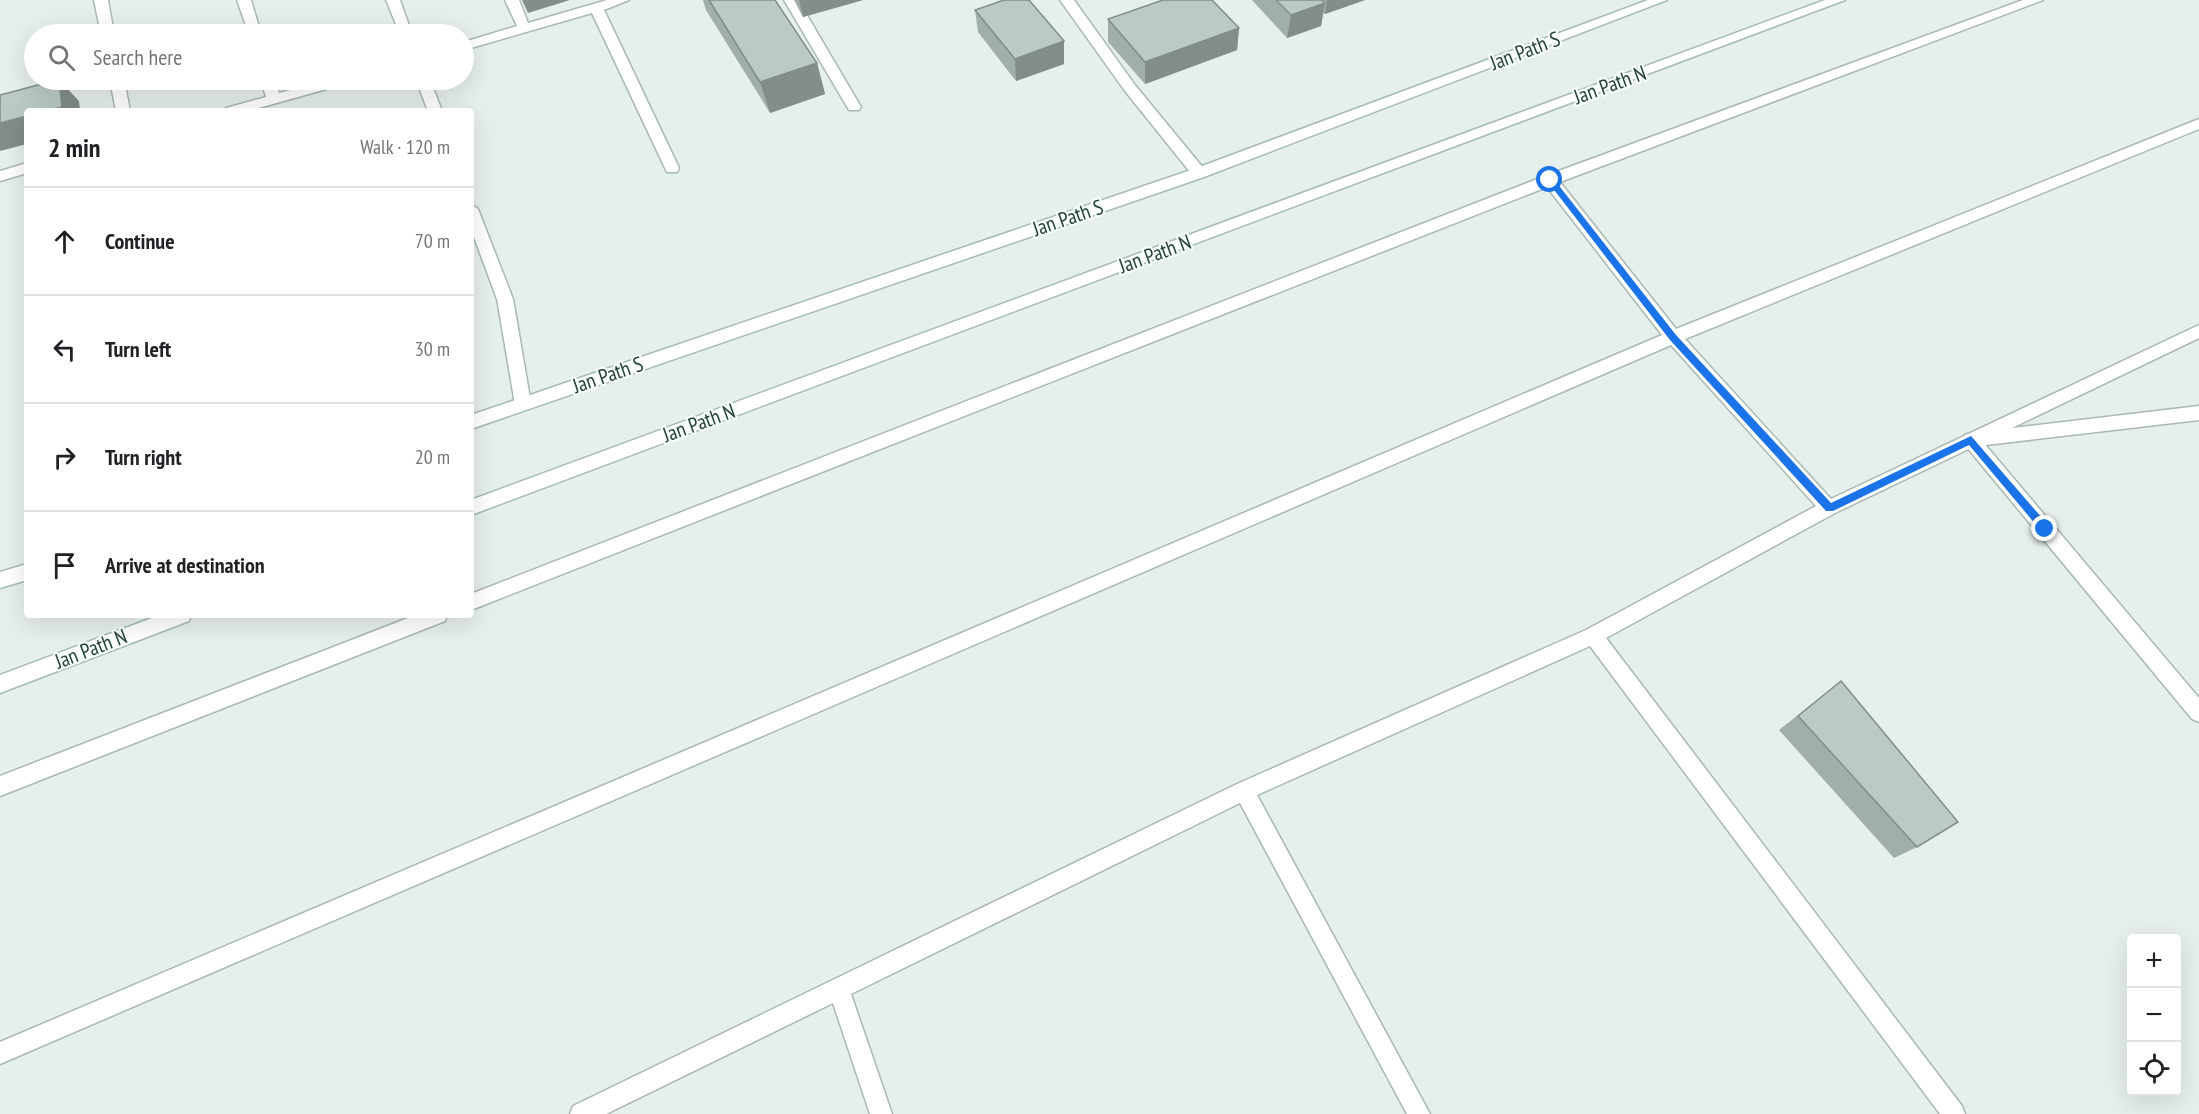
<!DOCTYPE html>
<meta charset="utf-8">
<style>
:root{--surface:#fff;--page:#f2f2f2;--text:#202124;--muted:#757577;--line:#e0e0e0}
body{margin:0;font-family:"PT Sans Narrow",sans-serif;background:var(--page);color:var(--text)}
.controls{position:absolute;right:18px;bottom:18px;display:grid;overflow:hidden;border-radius:6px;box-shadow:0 6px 24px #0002}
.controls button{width:54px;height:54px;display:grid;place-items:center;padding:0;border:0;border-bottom:2px solid var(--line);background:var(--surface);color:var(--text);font:30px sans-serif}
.stop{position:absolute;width:18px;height:18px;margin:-14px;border:4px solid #1a73e8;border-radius:50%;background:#fff}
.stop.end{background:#1a73e8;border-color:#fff;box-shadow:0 2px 6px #0008}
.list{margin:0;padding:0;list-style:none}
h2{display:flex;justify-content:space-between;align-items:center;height:78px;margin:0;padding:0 24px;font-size:26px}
h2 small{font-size:20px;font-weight:400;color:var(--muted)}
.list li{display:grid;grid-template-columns:39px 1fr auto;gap:18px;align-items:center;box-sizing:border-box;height:108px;padding:0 24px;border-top:2px solid var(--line)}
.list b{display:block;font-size:22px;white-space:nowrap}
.list em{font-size:20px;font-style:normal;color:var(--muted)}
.icon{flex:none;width:33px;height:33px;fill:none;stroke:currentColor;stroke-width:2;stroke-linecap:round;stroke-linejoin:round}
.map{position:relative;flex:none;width:2199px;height:1114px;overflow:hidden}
.search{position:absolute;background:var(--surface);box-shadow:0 6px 24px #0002;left:24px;top:24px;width:450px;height:66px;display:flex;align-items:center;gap:15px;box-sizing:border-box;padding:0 21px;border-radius:33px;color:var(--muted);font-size:22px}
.panel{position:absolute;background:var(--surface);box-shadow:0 6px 24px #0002;left:24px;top:108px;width:450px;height:510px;border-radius:6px}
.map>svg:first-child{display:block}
</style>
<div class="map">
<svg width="2199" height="1114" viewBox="0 0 2199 1114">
<rect width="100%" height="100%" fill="#e6efeb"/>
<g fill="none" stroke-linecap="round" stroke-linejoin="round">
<defs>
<path id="service" d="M1971,433L1977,435L2199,698V722L2192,719L1965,445L1963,440L1965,435Z"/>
<g id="minor">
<path d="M94,0H108L114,34H101Z"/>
<path d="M237,0H251L261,34H249Z"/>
<path d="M386,0H400L412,34H400Z"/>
<path d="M505,0H519L528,23L607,0H629L604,10L679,168L677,172H667L665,168L592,13L464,50V42L517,26Z"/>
<path d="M784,0H798L861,107L859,110H849Z"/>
<path d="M1060,0H1074L1135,85L1204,169L1206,173L1204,177H1194L1125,91Z"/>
<path d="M2023,0H2043L1560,182L1676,329L2199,119V129L1685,339L1831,499L2199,325V338L2012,428L2199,406V420L1986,445L1981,443L1835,513L1606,638L1962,1106L1965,1114H1940L1590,646L1257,795L1430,1114H1407L1240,803L851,994L892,1114H870L833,1003L606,1114H570L573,1106L1237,784L1586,630L1816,506L1671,345L0,1064V1042L1662,335L1547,187L471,610V594L1545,176Z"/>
<path d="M110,80H124L130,111H116Z"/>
<path d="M261,80H275L279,93L328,80H350L348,83L248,111H224L226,108L266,97Z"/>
<path d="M416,80H430L442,111H428Z"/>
<path d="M27,163V173L0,181V171Z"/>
<path d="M471,204L478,209L513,299L531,404L529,409H517L515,404L497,299L471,229Z"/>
<path d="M416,615H447L445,621L0,796V776Z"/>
</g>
<g id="secondary">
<path d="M1648,0H1667L1204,177L471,429V415L1194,169Z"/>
<path d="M1825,0H1845L471,515V500Z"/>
<path d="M27,564V580L0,588V572Z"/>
<path d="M160,615H191L189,621L0,693V675Z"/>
</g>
</defs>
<use href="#service" stroke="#a8b8b2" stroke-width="3"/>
<use href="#minor" stroke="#a8b8b2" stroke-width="3"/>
<use href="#secondary" stroke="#a4bbb3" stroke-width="3"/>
<use href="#service" fill="#fff" fill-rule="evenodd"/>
<use href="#minor" fill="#fff" fill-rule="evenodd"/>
<use href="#secondary" fill="#fff" fill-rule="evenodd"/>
</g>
<g fill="#a1aea9">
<path d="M703,0H775L817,63L825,94L770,113L706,10Z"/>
<path d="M794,0H863L803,17Z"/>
<path d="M1252,0H1365L1325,14L1323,13L1321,26L1287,38Z"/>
<path d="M975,10L1064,64L1016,81L978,32Z"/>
<path d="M1108,19L1239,28L1237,50L1145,84L1108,42Z"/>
<path d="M1841,681L1917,847L1894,858L1779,730Z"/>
</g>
<g fill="#838d89">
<path d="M522,0H570L528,13Z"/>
<path d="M799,0H863L803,17Z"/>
<path d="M1327,0H1365L1325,14Z"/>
<path d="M1325,3L1321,26L1287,38L1291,15Z"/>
<path d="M1239,28L1237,50L1145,84V62Z"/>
<path d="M1064,41V64L1016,81L1015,59Z"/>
<path d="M817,63L825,94L770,113L760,82Z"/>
<path d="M59,80L79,101L80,111H46Z"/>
<path d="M27,116V144L0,151V123Z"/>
</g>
<g fill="#bbcac4" stroke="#838d89" stroke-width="1.5">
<path d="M709,0H775L817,63L760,82Z"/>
<path d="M1004,0H1029L1064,41L1015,59L975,10Z"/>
<path d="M1163,0H1212L1239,28L1145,62L1108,19Z"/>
<path d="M1276,0H1322L1325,3L1291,15Z"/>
<path d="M57,80H59L62,107L46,111H27V116L0,123V95Z"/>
<path d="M1841,681L1958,822L1917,847L1798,716Z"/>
</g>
<path fill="#1a73e8" d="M1548,178H1553L1676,335L1831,503L1971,436L2049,526V532H2042L1969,445L1833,511H1826L1670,340L1548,182Z"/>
<g text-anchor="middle" stroke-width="4.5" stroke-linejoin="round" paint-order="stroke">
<g font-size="21" fill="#24423a" stroke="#f7fbf9">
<text transform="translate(1525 51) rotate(-21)" y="7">Jan Path S</text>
<text transform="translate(1610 85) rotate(-20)" y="7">Jan Path N</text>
<text transform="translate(1068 218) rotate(-19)" y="7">Jan Path S</text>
<text transform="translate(1155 254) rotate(-20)" y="7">Jan Path N</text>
<text transform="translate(608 375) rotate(-19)" y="7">Jan Path S</text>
<text transform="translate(699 423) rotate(-20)" y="7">Jan Path N</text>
<text transform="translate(91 649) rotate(-21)" y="7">Jan Path N</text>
</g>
</g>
</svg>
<div class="controls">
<button>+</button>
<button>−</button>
<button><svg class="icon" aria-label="locate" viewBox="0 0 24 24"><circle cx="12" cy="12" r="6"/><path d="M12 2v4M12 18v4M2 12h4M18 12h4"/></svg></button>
</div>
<div class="stop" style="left:1550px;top:180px"></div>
<div class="stop end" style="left:2045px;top:529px"></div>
<div class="search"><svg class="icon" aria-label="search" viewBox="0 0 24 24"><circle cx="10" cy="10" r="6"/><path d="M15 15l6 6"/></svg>Search here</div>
<section class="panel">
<h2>2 min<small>Walk · 120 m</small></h2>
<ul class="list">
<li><svg class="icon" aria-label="ahead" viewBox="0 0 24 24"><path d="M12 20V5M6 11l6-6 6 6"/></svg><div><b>Continue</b></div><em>70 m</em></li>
<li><svg class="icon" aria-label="left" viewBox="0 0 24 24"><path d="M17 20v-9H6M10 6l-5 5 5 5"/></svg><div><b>Turn left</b></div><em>30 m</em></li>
<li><svg class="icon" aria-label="right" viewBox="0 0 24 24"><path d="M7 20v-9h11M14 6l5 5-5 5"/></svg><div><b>Turn right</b></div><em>20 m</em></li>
<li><svg class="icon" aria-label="arrive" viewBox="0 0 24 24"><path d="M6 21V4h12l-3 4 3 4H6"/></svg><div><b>Arrive at destination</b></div></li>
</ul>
</section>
</div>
